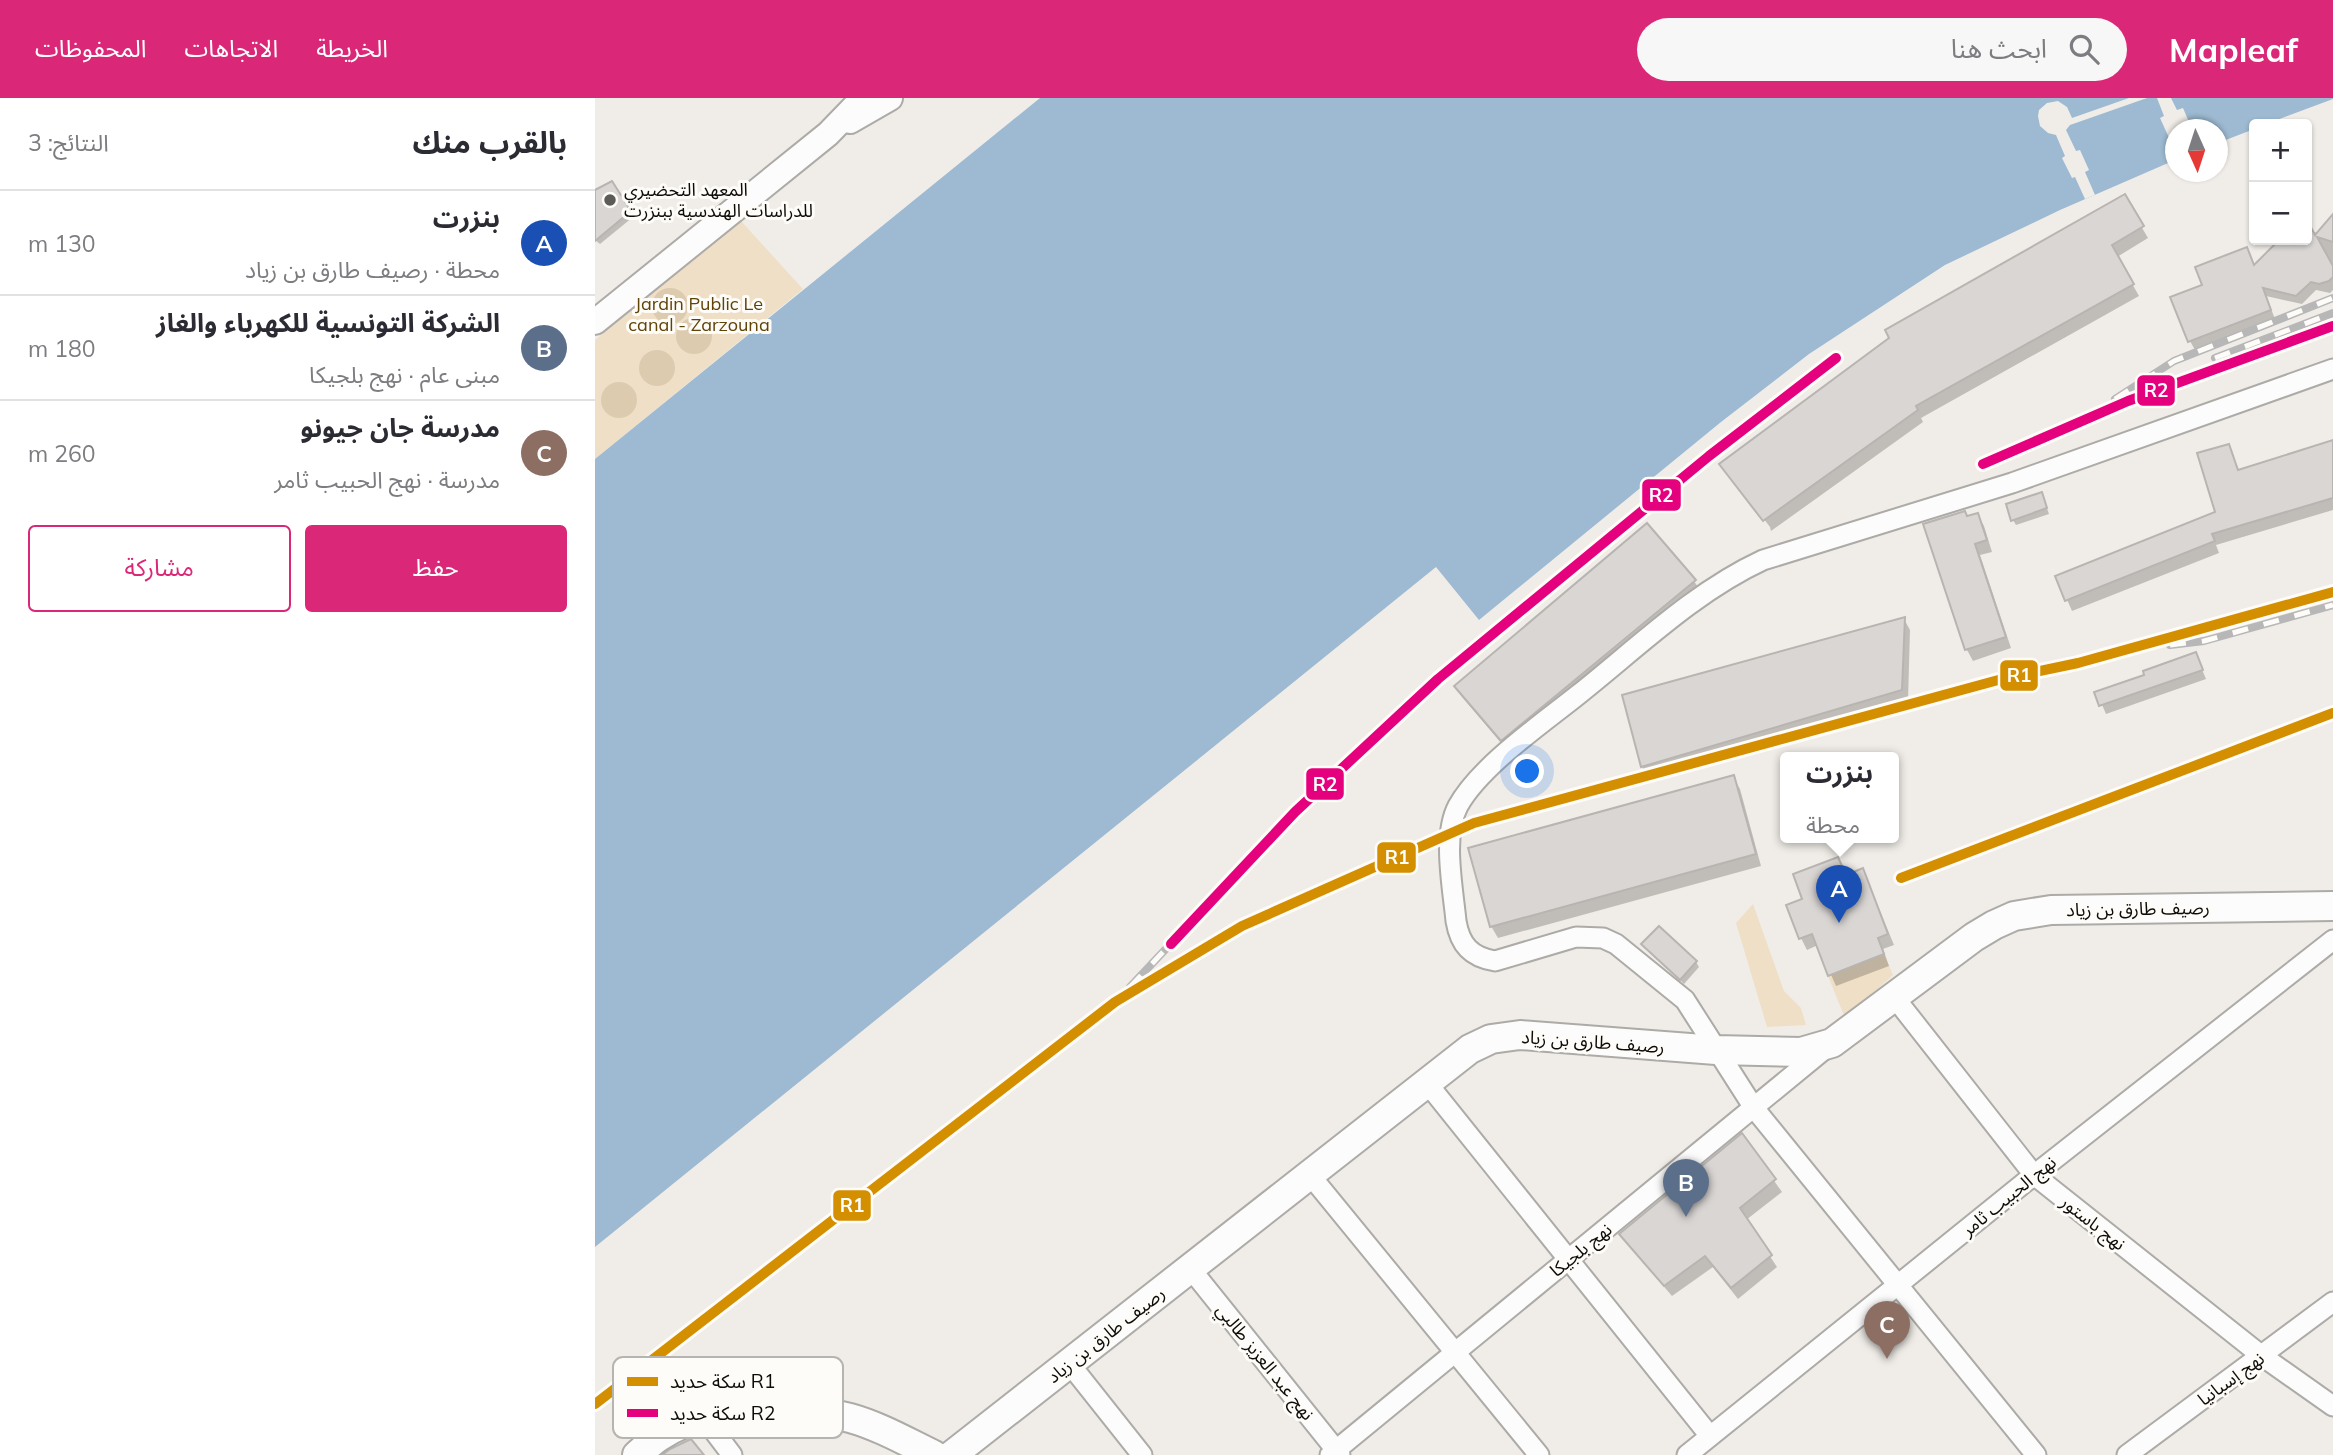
<!DOCTYPE html>
<html lang="ar">
<meta charset="utf-8">
<style>
:root{--surface:#fff;--page:#f7f7f7;--text:#2b2b33;--muted:#7c7c81;--line:#e1e1e2;--accent:#db2777}
body{margin:0;font-family:Mulish,"Noto Sans Arabic",sans-serif;background:var(--page);color:var(--text);direction:rtl}
.controls{position:absolute;right:21px;top:21px;display:grid;overflow:hidden;border-radius:7px;box-shadow:0 2px 5px #0004}
.controls button{width:63px;height:63px;display:grid;place-items:center;padding:0;border:0;border-bottom:2px solid var(--line);background:var(--surface);color:var(--text);font:35px sans-serif}
.compass{position:absolute;left:1570px;top:21px;width:63px;height:63px;border-radius:50%;background:var(--surface);box-shadow:0 2px 5px #0004;rotate:177deg}
.you{position:absolute;left:933px;top:674px;width:24px;height:24px;margin:-18px;border:5px solid #fff;border-radius:50%;background:#1a73e8;box-shadow:0 0 0 10px #1a73e833}
.badge{display:grid;place-items:center;width:46px;height:46px;border-radius:50%;background:var(--accent);color:#fff;font-size:23px;font-weight:700}
.pin{position:absolute;translate:-50% -58px;filter:drop-shadow(0 2px 4px #0008)}
.pin::after{content:'';position:absolute;top:37px;width:24px;height:21px;background:inherit;clip-path:polygon(0 0,100% 0,50% 100%)}
.popup{position:absolute;left:1185px;top:654px;width:119px;height:91px;box-sizing:border-box;display:grid;place-content:center;border-radius:7px;background:var(--surface);filter:drop-shadow(0 2px 5px #0005);font-size:23px;white-space:nowrap;color:var(--muted)}
.popup b{font-size:26px;color:var(--text)}
.popup::after{content:'';position:absolute;left:50%;top:100%;margin-left:-14px;border:14px solid transparent;border-top-color:var(--surface)}
.list{margin:0;padding:0;list-style:none}
h2{display:flex;justify-content:space-between;align-items:center;height:91px;margin:0;padding:0 28px;font-size:30px}
h2 small{font-size:23px;font-weight:400;color:var(--muted)}
.list li{display:grid;grid-template-columns:46px 1fr auto;gap:21px;align-items:center;box-sizing:border-box;height:105px;padding:0 28px;border-top:2px solid var(--line)}
.list b{display:block;font-size:26px;white-space:nowrap}
.list p{margin:0;font-size:23px;white-space:nowrap;color:var(--muted)}
.list em{font-size:23px;font-style:normal;color:var(--muted)}
.actions{display:flex;gap:14px;padding:21px 28px}
.actions a{flex:1;padding:16px 0;border:2px solid var(--accent);border-radius:7px;text-align:center;font-size:24px;color:var(--accent)}
.actions .main{background:var(--accent);color:#fff}
.icon{flex:none;width:38px;height:38px;fill:none;stroke:currentColor;stroke-width:2;stroke-linecap:round;stroke-linejoin:round}
.map{position:relative;flex:none;width:1738px;height:1357px;overflow:hidden;direction:ltr}
header{display:flex;align-items:center;gap:42px;box-sizing:border-box;height:98px;padding:0 35px;background:var(--accent);color:#fff}
header strong{font-size:33px}
nav{display:flex;gap:38px;margin-inline-start:auto;font-size:24px}
.search{width:490px;height:63px;background:var(--page);display:flex;align-items:center;gap:18px;box-sizing:border-box;padding:0 24px;border-radius:38px;color:var(--muted);font-size:26px}
main{display:flex}
aside{flex:1;background:var(--surface)}
.map>svg:first-child{display:block}
</style>
<header>
<strong>Mapleaf</strong>
<div class="search"><svg class="icon" aria-label="search" viewBox="0 0 24 24"><circle cx="10" cy="10" r="6"/><path d="M15 15l6 6"/></svg>ابحث هنا</div>
<nav><a>الخريطة</a><a>الاتجاهات</a><a>المحفوظات</a></nav>
</header>
<main>
<div class="map">
<svg width="1738" height="1357" viewBox="0 0 1738 1357">
<rect width="100%" height="100%" fill="#f0ede8"/>
<g fill="#efdfc6">
<path d="M146,123L208,191L0,361V242Z"/>
<path d="M1158,806L1189,893L1206,910L1211,927L1172,929L1141,825Z"/>
<path d="M1289,856L1298,877L1250,920L1233,878Z"/>
</g>
<g fill="#ddcbb0">
<circle cx="75" cy="208" r="18"/>
<circle cx="99" cy="238" r="18"/>
<circle cx="62" cy="270" r="18"/>
<circle cx="24" cy="302" r="18"/>
</g>
<path fill="#9dbad2" d="M445,0H1738V1L1671,26H1659V31L1623,45L1622,32H1580V62L1465,112L1350,167L1214,256L1126,324L884,522L841,469L0,1149V361Z"/>
<g fill="#f0ede8">
<path d="M1534,0H1552L1475,27L1471,32L1481,53L1485,52L1494,72L1490,74L1500,97L1490,101L1480,79L1477,80L1467,60L1470,58L1461,37L1453,35L1445,28L1443,18L1444,12L1452,5L1463,3L1472,9L1477,20Z"/>
<path d="M1562,0H1576L1582,12L1588,10L1597,31L1580,32V46L1578,41L1575,42L1565,20L1569,18Z"/>
</g>
<g fill="#0003">
<path d="M16,85L38,119L5,146L0,142V94Z"/>
<path d="M1529,99L1553,140L1522,159L1544,198L1326,320L1328,324L1176,433L1175,429L1134,375Z"/>
<path d="M1738,122V192L1735,195L1721,192L1707,206L1671,198L1680,221L1600,252L1595,243L1609,188L1651,151L1660,168L1697,147L1701,142H1712V133L1724,135Z"/>
<path d="M1738,344V412L1621,447L1624,455L1477,513L1462,479L1622,415L1634,348L1644,373Z"/>
<path d="M1449,402L1454,416L1421,427L1418,422Z"/>
<path d="M1382,417L1389,428L1397,454L1385,457L1416,550L1378,563L1372,552L1330,428Z"/>
<path d="M1099,483L1106,494L913,653L868,600L861,589Z"/>
<path d="M1309,521L1315,532L1313,603L1054,680L1047,669L1029,598Z"/>
<path d="M1601,557L1611,581L1511,616L1502,595L1551,578Z"/>
<path d="M1138,679L1145,691L1166,768L903,840L896,828Z"/>
<path d="M1243,761L1252,779L1268,772L1299,847L1288,851L1294,868L1241,888L1223,847L1212,852L1206,840L1210,802Z"/>
<path d="M1049,846L1101,864L1104,869L1089,886Z"/>
<path d="M1147,1037L1187,1094L1151,1122L1182,1169L1143,1201L1118,1169L1077,1198L1033,1147L1026,1136Z"/>
</g>
<g fill="#d9d6d4" stroke="#b7b4b1" stroke-width="2">
<path d="M17,83L36,113L0,143V92Z"/>
<path d="M1530,96L1549,128L1517,147L1539,186L1321,308L1323,312L1168,423L1124,366L1294,240L1290,232Z"/>
<path d="M1738,116V144L1722,139L1738,168V179L1734,183L1724,186L1716,184L1701,198L1668,190L1676,212L1593,244L1575,199L1607,187L1600,169L1652,149L1659,167L1683,143L1700,146L1701,142H1712V122L1720,137Z"/>
<path d="M1738,342V400L1617,436L1620,443L1470,503L1460,478L1620,414L1602,355L1634,346L1643,372Z"/>
<path d="M1447,394L1452,410L1416,423L1411,406Z"/>
<path d="M1370,413L1372,418L1383,415L1392,442L1380,446L1411,539L1370,552L1328,426Z"/>
<path d="M1052,425L1101,482L906,643L859,588Z"/>
<path d="M1310,519L1307,592L1046,669L1027,597Z"/>
<path d="M1601,554L1608,572L1504,608L1499,594L1549,577L1548,573Z"/>
<path d="M1139,677L1161,756L895,829L873,750Z"/>
<path d="M1243,759L1251,777L1268,770L1293,836L1283,840L1289,856L1233,878L1217,836L1204,841L1191,807L1207,801L1198,776Z"/>
<path d="M1064,828L1102,863L1085,882L1046,846Z"/>
<path d="M1147,1035L1181,1081L1145,1110L1177,1157L1136,1190L1110,1158L1069,1188L1024,1136Z"/>
<path d="M96,1341L109,1357H67L75,1351Z"/>
</g>
<g fill="none" stroke-linecap="round" stroke-linejoin="round">
<defs>
<g id="minor">
<path d="M1300,900L1439,1077L1667,1258L1738,1308"/>
<path d="M832,985L1115,1338"/>
<path d="M715,1077L944,1357"/>
<path d="M595,1170L745,1357"/>
<path d="M474,1265L547,1357"/>
<path d="M109,1320L137,1357"/>
<path d="M735,1357L1231,950"/>
<path d="M1092,1357L1439,1077L1738,842"/>
<path d="M1441,1357L1159,1010L1090,902L1021,846L1008,840L981,839L900,863C876,859 865,847 861,823C858,790 847,738 863,708C885,668 948,625 984,596C1042,550 1099,494 1168,462L1417,385L1738,271"/>
<path d="M1532,1357L1738,1204"/>
</g>
<g id="tertiary">
<path d="M255,23L295,0"/>
<path d="M0,224L233,36L268,0"/>
</g>
<g id="secondary">
<path d="M42,1357C50,1350 58,1342 67,1337C118,1304 199,1305 255,1320C284,1328 312,1344 339,1357"/>
<path d="M357,1357L875,951L896,941L925,937L1121,952L1206,954L1237,945L1379,839L1399,827L1419,818L1456,812L1738,808"/>
</g>
</defs>
<use href="#minor" stroke="#adaba7" stroke-width="23"/>
<use href="#tertiary" stroke="#adaba7" stroke-width="28"/>
<use href="#secondary" stroke="#adaba7" stroke-width="32"/>
<use href="#minor" stroke="#fdfcfc" stroke-width="19"/>
<use href="#tertiary" stroke="#fdfcfc" stroke-width="24"/>
<use href="#secondary" stroke="#fdfcfc" stroke-width="28"/>
<defs>
<g id="rail">
<path d="M1620,260L1738,215"/>
<path d="M1520,301L1579,263L1738,200"/>
<path d="M1388,366L1533,303L1738,228"/>
<path d="M1575,547L1609,543L1738,507"/>
<path d="M535,889L700,714L843,581L1114,358L1241,260"/>
<path d="M0,1306L520,904L647,828L879,725L1407,581L1483,565L1738,494"/>
</g>
</defs>
<use href="#rail" stroke="#b8b7b7" stroke-width="8"/>
<use href="#rail" stroke="#fefcf8" stroke-width="5" stroke-dasharray="16" stroke-linecap="butt"/>
<defs>
<g id="rail-1">
<path d="M1306,780L1738,615"/>
<path d="M0,1306L520,904L647,828L879,725L1407,581L1483,565L1738,494"/>
</g>
<g id="rail-2">
<path d="M1388,366L1533,303L1738,228"/>
<path d="M576,846L700,714L843,581L1114,358L1241,260"/>
</g>
</defs>
<use href="#rail-1" stroke="#fefcf8" stroke-width="16"/>
<use href="#rail-2" stroke="#fefcf8" stroke-width="16"/>
<use href="#rail-1" stroke="#d48f01" stroke-width="10"/>
<use href="#rail-2" stroke="#e5007d" stroke-width="10"/>
</g>
<circle fill="#5d5b57" stroke="#fefcf8" stroke-width="2.5" cx="15" cy="102" r="7"/>
<g text-anchor="middle" stroke-width="6" stroke-linejoin="round" paint-order="stroke">
<g font-size="18" fill="#0e0c09" stroke="#fefcf8" text-anchor="start">
<text x="29" y="98">المعهد التحضيري<tspan x="29" dy="21">للدراسات الهندسية ببنزرت</tspan></text>
</g>
<g font-size="18" fill="#604307" stroke="#fefcf8">
<text x="104" y="212">Jardin Public Le<tspan x="104" dy="21">canal - Zarzouna</tspan></text>
</g>
<g font-size="18" fill="#0e0c09" stroke="#fefcf8">
<text transform="translate(1543 811) rotate(-1)" y="6">رصيف طارق بن زياد</text>
<text transform="translate(998 944) rotate(4)" y="6">رصيف طارق بن زياد</text>
<text transform="translate(1414 1098) rotate(-39)" y="6">نهج الحبيب ثامر</text>
<text transform="translate(1498 1125) rotate(38)" y="6">نهج باستور</text>
<text transform="translate(986 1152) rotate(-39)" y="6">نهج بلجيكا</text>
<text transform="translate(511 1237) rotate(-38)" y="6">رصيف طارق بن زياد</text>
<text transform="translate(670 1264) rotate(51)" y="6">نهج عبد العزيز طالبي</text>
<text transform="translate(1636 1281) rotate(-36)" y="6">نهج إسبانيا</text>
</g>
</g>
<rect x="18" y="1259" width="230" height="81" rx="10" fill="#fefcf8" stroke="#b6b4b0" stroke-width="2"/>
<rect x="32" y="1279" width="31" height="9" fill="#d48f01"/>
<rect x="32" y="1311" width="31" height="8" fill="#e5007d"/>
<g font-size="19" fill="#0e0c09">
<text x="75" y="1290">سكة حديد R1</text>
<text x="75" y="1322">سكة حديد R2</text>
</g>
<g stroke="#fefcf8" stroke-width="2.5">
<rect x="1541" y="276" width="40" height="33" rx="7" fill="#e5007d"/>
<rect x="1046" y="380" width="41" height="34" rx="7" fill="#e5007d"/>
<rect x="1404" y="561" width="40" height="33" rx="7" fill="#d48f01"/>
<rect x="710" y="669" width="40" height="34" rx="7" fill="#e5007d"/>
<rect x="781" y="743" width="41" height="33" rx="7" fill="#d48f01"/>
<rect x="237" y="1091" width="40" height="33" rx="7" fill="#d48f01"/>
</g>
<g font-size="19" text-anchor="middle" font-weight="bold" fill="#fff">
<text x="1561" y="299">R2</text>
<text x="1066" y="404">R2</text>
<text x="1424" y="584">R1</text>
<text x="730" y="693">R2</text>
<text x="802" y="766">R1</text>
<text x="257" y="1114">R1</text>
</g>
</svg>
<div class="controls">
<button>+</button>
<button>−</button>
</div>
<svg class="compass" viewBox="-18 -18 36 36"><path d="M0-13l5 13h-10z" fill="#e53935"/><path d="M0 13l5-13h-10z" fill="#7c7c81"/></svg>
<div class="you"></div>
<div class="pin badge" style="left:1244px;top:825px;background:#1a4fb4">A</div>
<div class="popup"><b>بنزرت</b>محطة</div>
<div class="pin badge" style="left:1091px;top:1119px;background:#5c6f8a">B</div>
<div class="pin badge" style="left:1292px;top:1261px;background:#8d6e63">C</div>
</div>
<aside>
<h2>بالقرب منك<small>النتائج: 3</small></h2>
<ul class="list">
<li><span class="badge" style="background:#1a4fb4">A</span><div><b>بنزرت</b><p>محطة · رصيف طارق بن زياد</p></div><em>130 m</em></li>
<li><span class="badge" style="background:#5c6f8a">B</span><div><b>الشركة التونسية للكهرباء والغاز</b><p>مبنى عام · نهج بلجيكا</p></div><em>180 m</em></li>
<li><span class="badge" style="background:#8d6e63">C</span><div><b>مدرسة جان جيونو</b><p>مدرسة · نهج الحبيب ثامر</p></div><em>260 m</em></li>
</ul>
<div class="actions"><a class="main">حفظ</a><a>مشاركة</a></div>
</aside>
</main>
